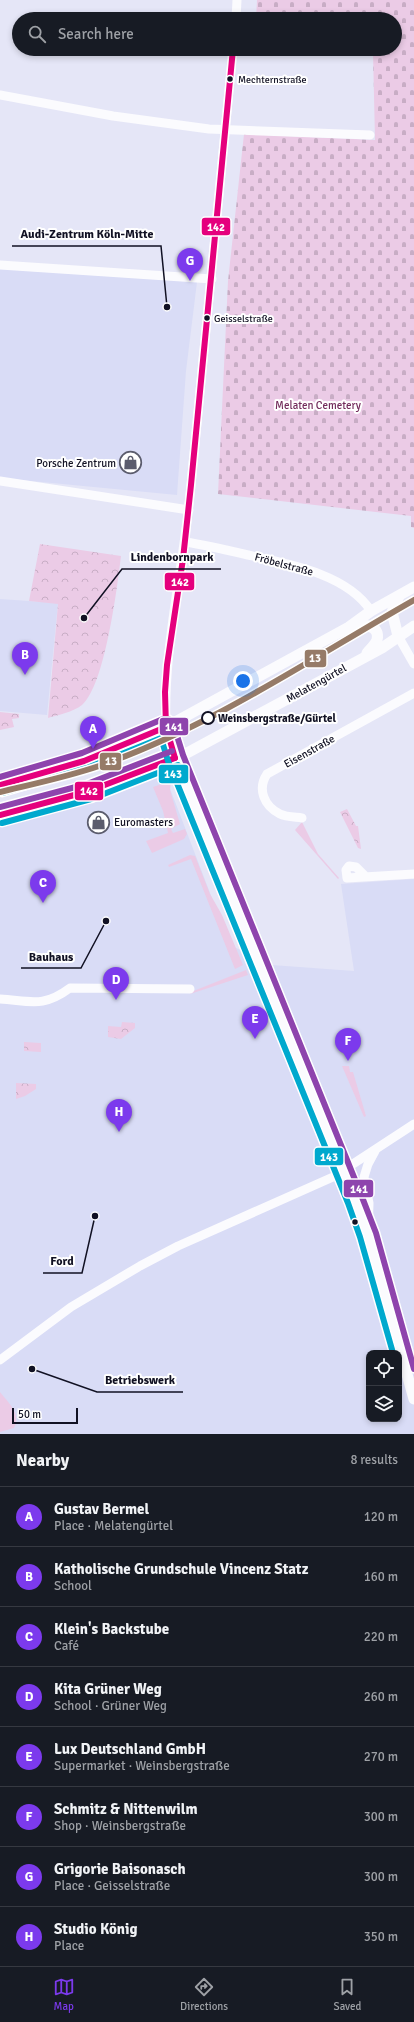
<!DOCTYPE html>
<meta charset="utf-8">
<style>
:root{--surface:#171b24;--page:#20242c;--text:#f1f3f6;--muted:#9ea1a6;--line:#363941;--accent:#7c3aed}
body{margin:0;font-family:Signika,sans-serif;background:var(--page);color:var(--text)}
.controls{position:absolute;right:12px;bottom:12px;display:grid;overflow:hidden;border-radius:8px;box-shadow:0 2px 6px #0003}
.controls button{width:36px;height:36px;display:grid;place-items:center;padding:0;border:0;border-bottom:1px solid var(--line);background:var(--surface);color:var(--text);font:20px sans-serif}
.scale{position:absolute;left:12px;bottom:10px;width:66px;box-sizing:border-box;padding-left:4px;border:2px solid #111123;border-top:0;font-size:11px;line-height:14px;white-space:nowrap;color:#111123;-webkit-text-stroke:3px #fff;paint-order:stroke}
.you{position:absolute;left:243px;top:681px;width:14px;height:14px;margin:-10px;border:3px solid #fff;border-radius:50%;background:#1a73e8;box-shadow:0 0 0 6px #1a73e833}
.badge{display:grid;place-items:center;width:26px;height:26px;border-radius:50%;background:var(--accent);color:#fff;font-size:13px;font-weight:700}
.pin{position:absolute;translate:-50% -33px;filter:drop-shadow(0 1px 2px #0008)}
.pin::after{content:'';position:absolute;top:21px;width:14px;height:12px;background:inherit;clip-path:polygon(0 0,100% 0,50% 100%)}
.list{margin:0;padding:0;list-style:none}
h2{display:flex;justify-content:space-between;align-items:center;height:52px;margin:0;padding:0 16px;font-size:17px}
h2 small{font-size:13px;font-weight:400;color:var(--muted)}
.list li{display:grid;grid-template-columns:26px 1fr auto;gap:12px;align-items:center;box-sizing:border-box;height:60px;padding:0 16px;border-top:1px solid var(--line)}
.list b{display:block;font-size:15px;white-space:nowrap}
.list p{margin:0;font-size:13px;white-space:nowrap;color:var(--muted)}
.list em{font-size:13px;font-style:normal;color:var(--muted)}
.icon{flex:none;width:22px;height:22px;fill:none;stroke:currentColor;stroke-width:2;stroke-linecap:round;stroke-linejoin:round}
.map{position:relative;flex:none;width:414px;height:1434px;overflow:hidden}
.search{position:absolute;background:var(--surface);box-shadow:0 2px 6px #0003;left:12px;right:12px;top:12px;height:44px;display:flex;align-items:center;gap:10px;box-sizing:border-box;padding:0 14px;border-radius:22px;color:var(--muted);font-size:15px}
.sheet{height:532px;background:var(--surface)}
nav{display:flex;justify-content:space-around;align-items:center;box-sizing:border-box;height:56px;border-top:1px solid var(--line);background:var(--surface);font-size:11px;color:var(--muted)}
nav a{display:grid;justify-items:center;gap:2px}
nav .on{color:var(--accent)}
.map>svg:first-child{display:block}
</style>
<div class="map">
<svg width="414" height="1434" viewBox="0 0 414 1434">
<defs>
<pattern id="cemetery-stones" width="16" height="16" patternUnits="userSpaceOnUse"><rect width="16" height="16" fill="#ebcbe6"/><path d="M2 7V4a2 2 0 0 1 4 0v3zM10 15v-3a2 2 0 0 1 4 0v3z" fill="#c8adc5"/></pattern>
<pattern id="park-crowns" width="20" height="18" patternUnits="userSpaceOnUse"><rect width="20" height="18" fill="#ebcbe6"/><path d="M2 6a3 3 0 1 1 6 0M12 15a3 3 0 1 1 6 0" fill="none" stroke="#c8adc5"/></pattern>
</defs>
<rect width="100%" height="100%" fill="#e5e6f7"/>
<g fill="#d9dcf6" fill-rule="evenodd">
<path d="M0,269L197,282L186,371L177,495L0,478Z"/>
<path d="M0,599L58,603L47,715L0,711Z"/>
<path d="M164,773L230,945L272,965L354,971L341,884L414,879V1434H0V819L34,813ZM369,1353H399V1419H369Z"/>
</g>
<g fill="#ebcbe6">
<path d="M171,781L170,790L180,824L171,829L173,833L185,829L187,834L184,839L152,853L146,841L168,833L163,811L153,787Z"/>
<path d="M302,822L318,854L339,878L338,879L295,830Z"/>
<path d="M190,855L195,856L210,894L222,915L243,965L235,969L191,859L169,867L168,865Z"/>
<path d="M246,970L248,975L190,994L191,992Z"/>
<path d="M342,1066H349L350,1072H353L366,1116L364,1117Z"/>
<path d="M0,1392C8,1402 22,1415 14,1428L0,1432Z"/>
</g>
<path fill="url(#cemetery-stones)" d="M257,0H414V528L411,527V516L218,494L228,281L244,134L375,140L373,52L248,49H395V19H256Z"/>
<g fill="url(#park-crowns)">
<path d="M40,544L121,556C117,589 105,685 82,705C73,712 58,715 48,718L58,604L29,601Z"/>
<path d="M0,712L19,714V718L12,719L14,727L0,730Z"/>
<path d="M347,809L356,826H358L361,849L358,848L340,812Z"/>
<path d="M122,1022L135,1023V1028L121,1039L108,1037V1026L121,1027Z"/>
<path d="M24,1042L41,1043V1052L24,1051Z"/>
<path d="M16,1083L36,1084V1089L25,1096L16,1099Z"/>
</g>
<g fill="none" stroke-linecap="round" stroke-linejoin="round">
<g stroke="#fbfbfe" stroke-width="9">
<path d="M236,19L237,0"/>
<path d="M0,95L113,116L209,129L370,135"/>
<path d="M0,265L212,279"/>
<path d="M0,481L189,510"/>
<path d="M185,542C206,545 227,550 248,555C289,564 347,574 371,611"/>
<path d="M398,636L414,664"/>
<path d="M166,727C163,646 184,566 191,485C205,340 220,195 233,49"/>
<path d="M302,818C295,817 286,817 280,814C264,806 257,789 267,774L414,693"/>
<path d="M366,877L356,867L349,866L346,870L347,878L414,874"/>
<path d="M0,999C31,1001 43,1008 70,988L190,989"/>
<path d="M368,1232L369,1203L364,1177L368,1164L375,1151"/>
<path d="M0,1360L71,1307L140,1266L178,1246L333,1177L414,1124"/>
</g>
<g stroke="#fbfbfe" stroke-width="11">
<path d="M352,627C362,624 381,624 377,640C375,645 370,649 367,653"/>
<path d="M398,636L392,612L399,596"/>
<path d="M166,727L175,758L355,1200L368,1235L414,1399"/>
<path d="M0,785L35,777L92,759L127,745L166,727L349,627L371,611L414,587"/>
<path d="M0,815L60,800L118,781L187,753L382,648L414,626"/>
</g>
<defs>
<g id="bus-1">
<path d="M175,758L166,727L165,692L167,665L183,559L191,485L233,49"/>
<path d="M0,785L84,761L166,727"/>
<path d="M0,815L89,791L175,758"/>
</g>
<g id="bus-2">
<path d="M2,793L87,768L161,738L168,761L348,1203L360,1237L393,1353"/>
<path d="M2,823L91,799L178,765"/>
</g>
<g id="bus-3">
<path d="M0,777L82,753L163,719H169L173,723L183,755L362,1197L376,1233L414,1369"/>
<path d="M0,807L87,784L172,751"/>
</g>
</defs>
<use href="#bus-1" stroke="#fff" stroke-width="9"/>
<use href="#bus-2" stroke="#fff" stroke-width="9"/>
<use href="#bus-3" stroke="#fff" stroke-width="9"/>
<use href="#bus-1" stroke="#e5007d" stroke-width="6"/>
<use href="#bus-2" stroke="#00a9ce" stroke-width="6"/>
<use href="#bus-3" stroke="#8e44ad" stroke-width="6"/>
<defs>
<path id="tram-1" d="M0,792C33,784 67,777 99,766C211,727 312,658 414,600"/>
</defs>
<use href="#tram-1" stroke="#fff" stroke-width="9"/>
<use href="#tram-1" stroke="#967b68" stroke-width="6"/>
</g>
<defs>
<symbol id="shop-ring" viewBox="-11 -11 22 22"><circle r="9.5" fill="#fff" stroke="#5b5c6d" stroke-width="1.5"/><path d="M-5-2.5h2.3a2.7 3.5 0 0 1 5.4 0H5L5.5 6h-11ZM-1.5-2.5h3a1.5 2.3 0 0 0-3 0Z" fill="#5b5c6d"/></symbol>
</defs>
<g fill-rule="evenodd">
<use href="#shop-ring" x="118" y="450" width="25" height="25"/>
<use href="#shop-ring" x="86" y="810" width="25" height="25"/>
</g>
<g fill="#111123" stroke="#fff" stroke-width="1.5">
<circle cx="230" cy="79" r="3.5"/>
<circle cx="207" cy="318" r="3.5"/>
<circle cx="355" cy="1222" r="3.5"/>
</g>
<circle fill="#fff" stroke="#111123" stroke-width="2" cx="208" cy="718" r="6"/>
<g text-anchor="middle" stroke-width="4" stroke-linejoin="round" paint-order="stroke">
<g font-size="10" fill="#111123" stroke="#fff" text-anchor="start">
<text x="238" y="83">Mechternstraße</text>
<text x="214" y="322">Geisselstraße</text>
</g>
<g font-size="11" fill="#722b5b" stroke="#fff">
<text x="318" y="409">Melaten Cemetery</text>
</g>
<g font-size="11" fill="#111123" stroke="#fff" text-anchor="end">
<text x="116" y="467">Porsche Zentrum</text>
<text x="114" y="826" text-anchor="start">Euromasters</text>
</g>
<g font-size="11" fill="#111123" stroke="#fff">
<text transform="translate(284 564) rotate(15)" y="4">Fröbelstraße</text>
<text transform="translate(316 683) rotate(-29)" y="4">Melatengürtel</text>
<text transform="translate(309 751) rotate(-29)" y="4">Eisenstraße</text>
</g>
<g font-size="11" font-weight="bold" fill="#111123" stroke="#fff" text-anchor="start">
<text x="218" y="722">Weinsbergstraße/Gürtel</text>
</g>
</g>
<path fill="none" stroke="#111123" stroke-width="1.5" d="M167 307L161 246H12M84 618L122 569H221M106 921L81 968H21M95 1216L82 1273H43M32 1369L97 1392H183"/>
<g fill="#111123" stroke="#fff" stroke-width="1.5">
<circle cx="167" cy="307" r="4"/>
<circle cx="84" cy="618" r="4"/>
<circle cx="106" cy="921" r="4"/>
<circle cx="95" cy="1216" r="4"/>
<circle cx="32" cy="1369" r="4"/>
</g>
<g font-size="12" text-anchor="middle" font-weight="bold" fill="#111123" stroke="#fff" stroke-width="4" stroke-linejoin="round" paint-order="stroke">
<text x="87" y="238">Audi-Zentrum Köln-Mitte</text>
<text x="172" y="561">Lindenbornpark</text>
<text x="51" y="961">Bauhaus</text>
<text x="62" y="1265">Ford</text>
<text x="140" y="1384">Betriebswerk</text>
</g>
<g stroke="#fff" stroke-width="1.5">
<rect x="201" y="217" width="30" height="19" rx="4" fill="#e5007d"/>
<rect x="164" y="572" width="31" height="19" rx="4" fill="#e5007d"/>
<rect x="304" y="649" width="23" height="19" rx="4" fill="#967b68"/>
<rect x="159" y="717" width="30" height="19" rx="4" fill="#8e44ad"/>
<rect x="99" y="752" width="23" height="19" rx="4" fill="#967b68"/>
<rect x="158" y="764" width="31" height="20" rx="4" fill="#00a9ce"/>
<rect x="74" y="781" width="30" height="20" rx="4" fill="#e5007d"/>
<rect x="314" y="1147" width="30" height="19" rx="4" fill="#00a9ce"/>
<rect x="343" y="1179" width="31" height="19" rx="4" fill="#8e44ad"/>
</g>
<g font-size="11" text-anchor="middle" font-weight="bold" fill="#fff">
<text x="216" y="231">142</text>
<text x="180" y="586">142</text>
<text x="315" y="662">13</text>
<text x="174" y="731">141</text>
<text x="111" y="765">13</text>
<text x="173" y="778">143</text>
<text x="89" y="795">142</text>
<text x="329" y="1161">143</text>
<text x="359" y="1193">141</text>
</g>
</svg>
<div class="controls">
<button><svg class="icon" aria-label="locate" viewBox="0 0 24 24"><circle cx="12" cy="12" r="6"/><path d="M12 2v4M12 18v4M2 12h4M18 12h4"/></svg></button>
<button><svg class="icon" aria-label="layers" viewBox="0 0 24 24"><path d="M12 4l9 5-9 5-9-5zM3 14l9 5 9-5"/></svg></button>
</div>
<div class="scale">50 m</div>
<div class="you"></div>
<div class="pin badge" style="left:93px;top:749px">A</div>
<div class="pin badge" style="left:25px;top:675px">B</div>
<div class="pin badge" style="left:43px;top:903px">C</div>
<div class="pin badge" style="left:116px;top:1000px">D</div>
<div class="pin badge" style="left:255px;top:1039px">E</div>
<div class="pin badge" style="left:348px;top:1061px">F</div>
<div class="pin badge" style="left:190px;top:281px">G</div>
<div class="pin badge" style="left:119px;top:1132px">H</div>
<div class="search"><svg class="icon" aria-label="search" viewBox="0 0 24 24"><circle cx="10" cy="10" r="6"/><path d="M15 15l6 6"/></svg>Search here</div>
</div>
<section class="sheet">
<h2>Nearby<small>8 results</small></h2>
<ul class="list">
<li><span class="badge">A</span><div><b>Gustav Bermel</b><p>Place · Melatengürtel</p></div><em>120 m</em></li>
<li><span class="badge">B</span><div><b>Katholische Grundschule Vincenz Statz</b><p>School</p></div><em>160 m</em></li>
<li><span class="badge">C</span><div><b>Klein's Backstube</b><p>Café</p></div><em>220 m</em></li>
<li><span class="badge">D</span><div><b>Kita Grüner Weg</b><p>School · Grüner Weg</p></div><em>260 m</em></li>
<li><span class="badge">E</span><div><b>Lux Deutschland GmbH</b><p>Supermarket · Weinsbergstraße</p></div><em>270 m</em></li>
<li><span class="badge">F</span><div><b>Schmitz &amp; Nittenwilm</b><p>Shop · Weinsbergstraße</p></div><em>300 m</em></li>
<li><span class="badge">G</span><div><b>Grigorie Baisonasch</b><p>Place · Geisselstraße</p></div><em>300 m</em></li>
<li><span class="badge">H</span><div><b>Studio König</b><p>Place</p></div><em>350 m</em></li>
</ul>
</section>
<nav>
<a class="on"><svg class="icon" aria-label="map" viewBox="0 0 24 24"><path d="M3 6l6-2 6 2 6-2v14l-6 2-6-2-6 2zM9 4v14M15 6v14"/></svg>Map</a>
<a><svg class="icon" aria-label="directions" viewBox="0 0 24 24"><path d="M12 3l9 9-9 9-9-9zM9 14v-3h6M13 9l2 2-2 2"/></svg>Directions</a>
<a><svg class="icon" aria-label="saved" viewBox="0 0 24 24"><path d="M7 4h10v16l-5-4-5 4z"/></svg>Saved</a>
</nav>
